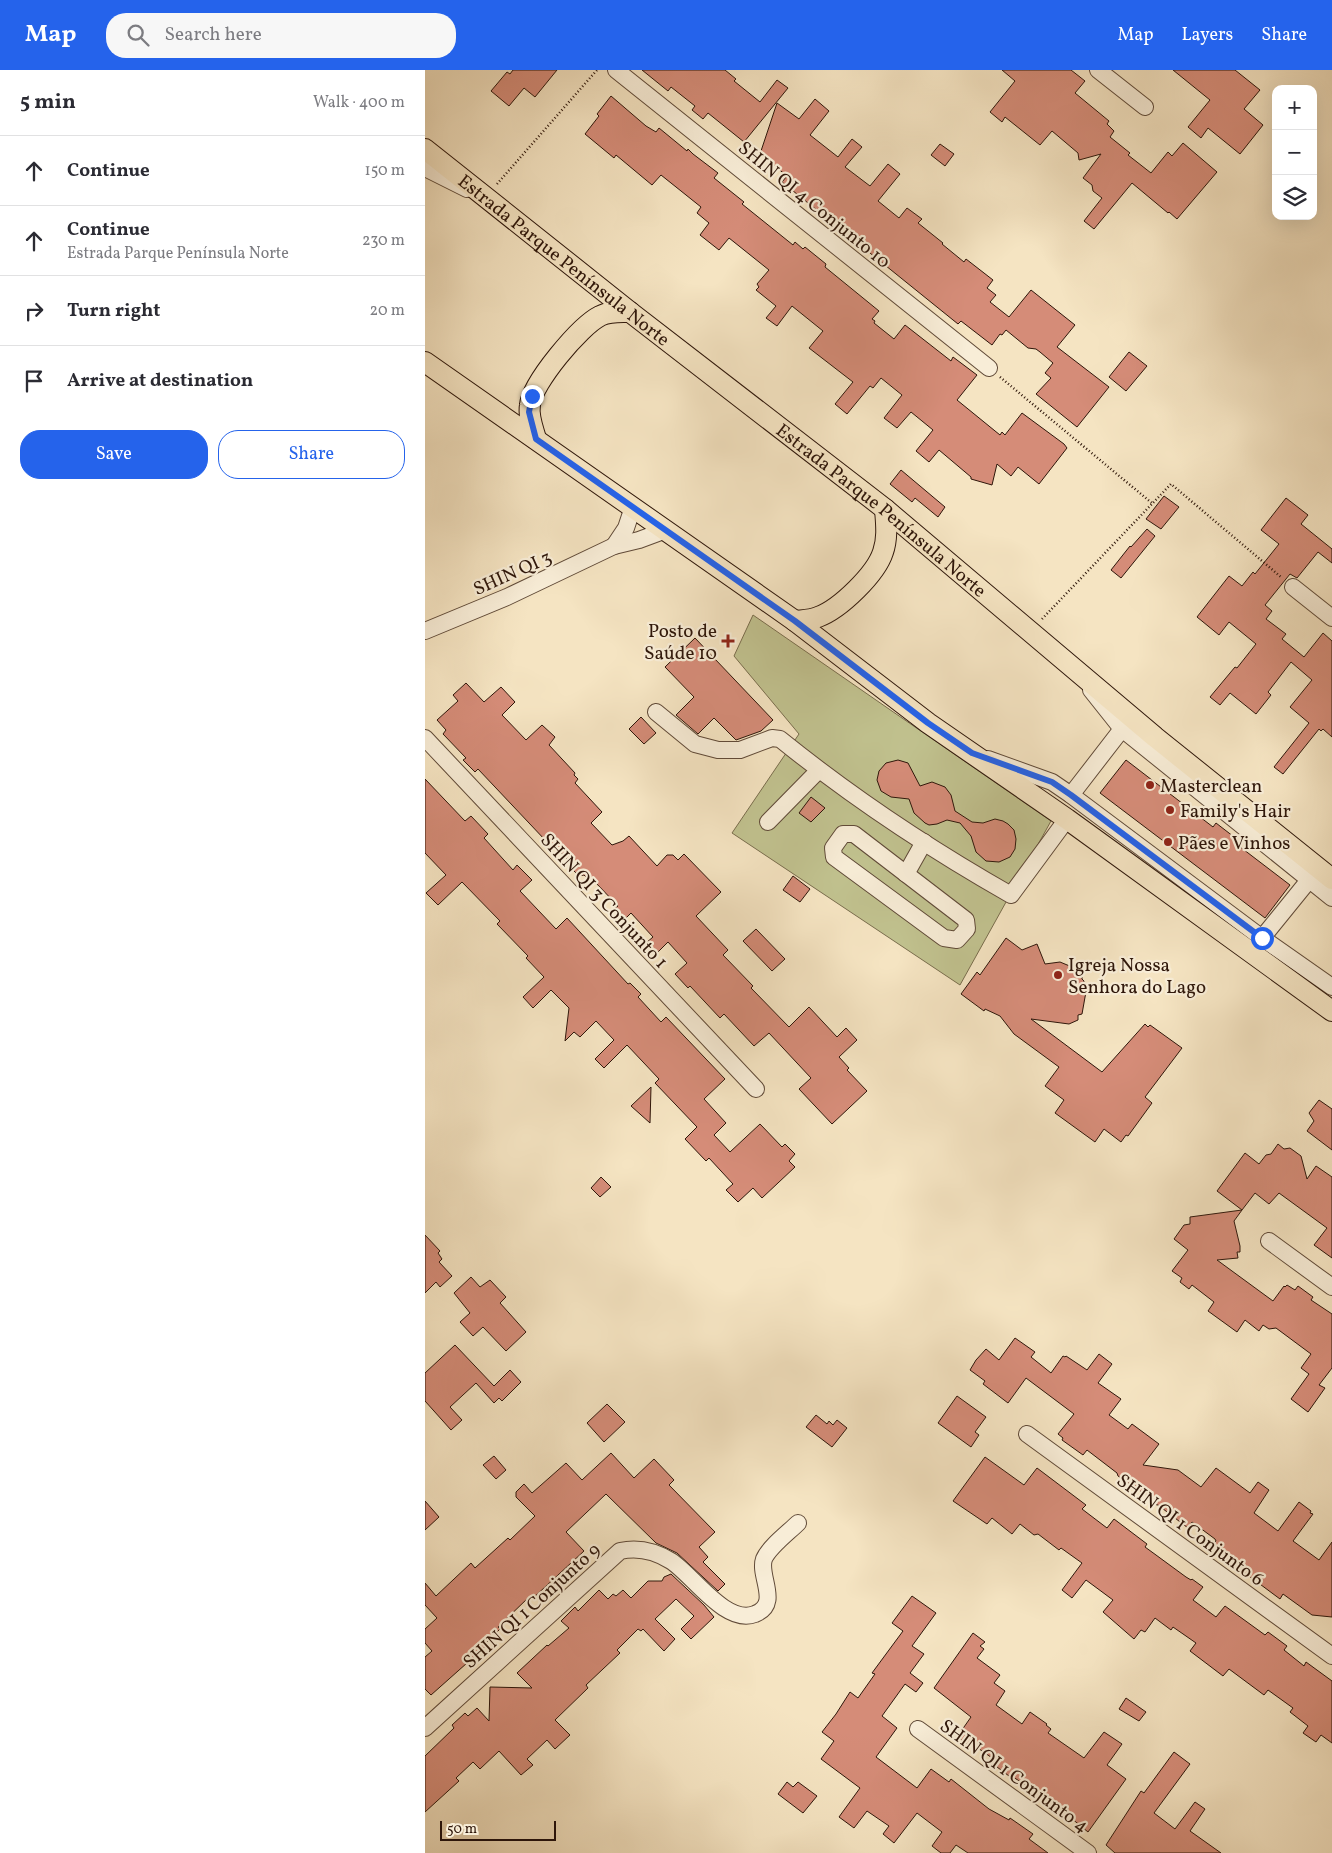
<!DOCTYPE html>
<meta charset="utf-8">
<style>
:root{--surface:#fff;--page:#f7f7f7;--text:#2b2b33;--muted:#7c7c81;--line:#e1e1e2;--accent:#2563eb}
body{margin:0;font-family:Vollkorn,serif;background:var(--page);color:var(--text)}
.controls{position:absolute;right:15px;top:15px;display:grid;overflow:hidden;border-radius:10px;box-shadow:0 5px 20px #0002}
.controls button{width:45px;height:45px;display:grid;place-items:center;padding:0;border:0;border-bottom:1px solid var(--line);background:var(--surface);color:var(--text);font:25px sans-serif}
.scale{position:absolute;left:15px;bottom:12px;width:116px;box-sizing:border-box;padding-left:5px;border:2px solid #2e160a;border-top:0;font-size:14px;line-height:18px;white-space:nowrap;color:#2e160a;-webkit-text-stroke:4px #f8edd7;paint-order:stroke}
.stop{position:absolute;width:15px;height:15px;margin:-11px;border:4px solid #2563eb;border-radius:50%;background:#fff}
.stop.end{background:#2563eb;border-color:#fff;box-shadow:0 1px 5px #0008}
.list{margin:0;padding:0;list-style:none}
h2{display:flex;justify-content:space-between;align-items:center;height:65px;margin:0;padding:0 20px;font-size:21px}
h2 small{font-size:16px;font-weight:400;color:var(--muted)}
.list li{display:grid;grid-template-columns:32px 1fr auto;gap:15px;align-items:center;box-sizing:border-box;height:70px;padding:0 20px;border-top:1px solid var(--line)}
.list b{display:block;font-size:19px;white-space:nowrap}
.list p{margin:0;font-size:16px;white-space:nowrap;color:var(--muted)}
.list em{font-size:16px;font-style:normal;color:var(--muted)}
.actions{display:flex;gap:10px;padding:15px 20px}
.actions a{flex:1;padding:11px 0;border:1px solid var(--accent);border-radius:20px;text-align:center;font-size:18px;color:var(--accent)}
.actions .main{background:var(--accent);color:#fff}
.icon{flex:none;width:28px;height:28px;fill:none;stroke:currentColor;stroke-width:2;stroke-linecap:round;stroke-linejoin:round}
.map{position:relative;flex:none;width:907px;height:1783px;overflow:hidden}
header{display:flex;align-items:center;gap:30px;box-sizing:border-box;height:70px;padding:0 25px;background:var(--accent);color:#fff}
header strong{font-size:24px}
nav{display:flex;gap:28px;margin-inline-start:auto;font-size:18px}
.search{width:350px;height:45px;background:var(--page);display:flex;align-items:center;gap:12px;box-sizing:border-box;padding:0 18px;border-radius:20px;color:var(--muted);font-size:19px}
main{display:flex}
aside{flex:1;background:var(--surface)}
.map>svg:first-child{display:block}
</style>
<header>
<strong>Map</strong>
<div class="search"><svg class="icon" aria-label="search" viewBox="0 0 24 24"><circle cx="10" cy="10" r="6"/><path d="M15 15l6 6"/></svg>Search here</div>
<nav><a>Map</a><a>Layers</a><a>Share</a></nav>
</header>
<main>
<aside>
<h2>5 min<small>Walk · 400 m</small></h2>
<ul class="list">
<li><svg class="icon" aria-label="ahead" viewBox="0 0 24 24"><path d="M12 20V5M6 11l6-6 6 6"/></svg><div><b>Continue</b></div><em>150 m</em></li>
<li><svg class="icon" aria-label="ahead" viewBox="0 0 24 24"><path d="M12 20V5M6 11l6-6 6 6"/></svg><div><b>Continue</b><p>Estrada Parque Península Norte</p></div><em>230 m</em></li>
<li><svg class="icon" aria-label="right" viewBox="0 0 24 24"><path d="M7 20v-9h11M14 6l5 5-5 5"/></svg><div><b>Turn right</b></div><em>20 m</em></li>
<li><svg class="icon" aria-label="arrive" viewBox="0 0 24 24"><path d="M6 21V4h12l-3 4 3 4H6"/></svg><div><b>Arrive at destination</b></div></li>
</ul>
<div class="actions"><a class="main">Save</a><a>Share</a></div>
</aside>
<div class="map">
<svg width="907" height="1783" viewBox="0 0 907 1783">
<rect width="100%" height="100%" fill="#f5e4c2"/>
<filter id="stains"><feTurbulence type="fractalNoise" baseFrequency=".004" numOctaves="4"/><feColorMatrix values="0 0 0 0 .2 0 0 0 0 .09 0 0 0 0 .02 0 0 0 .5 -.17"/></filter>
<radialGradient id="worn" r=".72"><stop offset=".6" stop-color="#630" stop-opacity="0"/><stop offset="1" stop-color="#630" stop-opacity=".3"/></radialGradient>
<path fill="#c1c28f" stroke="#786c4c" d="M328,545L626,751L535,915L307,763L374,664L309,586Z"/>
<g fill="#d58c78" stroke="#2e160a">
<path d="M88,0H132L110,27L99,18L84,36L66,21L82,2L85,4Z"/>
<path d="M217,0H300L311,9L309,11L335,32L352,10L363,18L319,72L283,43L278,49L267,40L270,36L246,17L243,21Z"/>
<path d="M577,0H646L660,11L650,23L684,51L682,54L689,61L685,67L705,83L703,85L726,103L743,82L747,86L758,73L792,102L752,149L744,142L743,143L707,113L669,159L659,151L677,128L668,121L667,115L658,108L676,84L654,90L653,83L627,61L615,75L580,47L577,52L565,42L590,11Z"/>
<path d="M748,0H810L835,20L819,39L838,55L815,84L783,58L776,68L763,57L785,30Z"/>
<path d="M186,26L221,56L231,62L234,58L262,81L263,79L268,84L293,103L289,108L319,132L317,134L368,175L370,172L378,179L380,177L401,194L400,197L454,241L447,249L450,251L449,253L469,269L480,255L526,291L528,287L552,305L532,330L575,365L577,362L580,365L597,343L639,374L642,378L614,414L593,397L586,406L572,394L567,415L546,409V407L514,380L504,392L491,381L508,360L486,342L472,358L459,348L477,325L456,308L448,318L445,316L422,344L410,334L428,312L384,278L398,261L367,236L352,256L341,248L351,236L331,220L334,217L332,214L344,200L304,168L294,180L275,165L284,153L272,143L276,137L236,105L227,115L191,85L189,88L160,64L174,46L172,44Z"/>
<path d="M390,29L404,41L385,65L413,87L427,69L437,77L420,97L445,116L463,94L475,104L453,131L474,148L482,138L497,149L493,153L518,173L517,174L539,192L541,189L568,210L562,218L571,225L565,232L584,247L606,220L650,255L632,277L684,317L652,357L611,324L626,308L620,303L628,293L615,282L611,279L603,278L581,260L577,265L575,264L567,275L536,251L533,254L357,112L362,106L335,84L352,33L374,49Z"/>
<path d="M515,74L529,84L520,96L506,85Z"/>
<path d="M704,282L722,296L701,321L684,307Z"/>
<path d="M476,400L520,437L513,447L490,428L487,432L465,414Z"/>
<path d="M739,426L754,437L736,459L721,449Z"/>
<path d="M861,428L883,445L876,454L907,479V493L893,482L872,508L865,504L840,535L847,541L841,549L861,564L857,569L879,587L898,563L907,571V667L898,659L896,661L894,659L858,704L849,697L884,653L865,637L887,610L866,592L843,622L846,625L831,644L805,623L795,635L785,627L810,597L812,598L831,574L804,552L794,565L772,547L804,506L817,516L828,502L830,504L854,474L836,460Z"/>
<path d="M722,459L730,466L696,508L686,500L705,476L706,477Z"/>
<path d="M270,568L348,650L336,661L311,670L289,648L273,664L251,645L269,627L240,597Z"/>
<path d="M41,613L59,632L76,617L90,632L77,645L101,670L117,655L130,667L124,675L150,703L149,705L153,709L150,713L177,742L166,753L187,775L198,771L204,766L232,796L242,785H248L253,790L259,784L296,822L271,846L303,880L298,885L328,916L326,918L364,957L384,937L412,967L421,958L432,970L414,987L424,998L422,1000L442,1021L407,1054L374,1019L386,1008L344,963L329,976L299,944L295,948L265,916L263,918L250,904L262,893L243,872L231,884L221,873L228,867L206,843L199,850L189,839L193,836L170,812L168,814L159,805L154,806L143,795L144,791L123,769L121,771L53,699L50,702L38,690L41,688L18,664L21,660L12,650L33,631L28,625Z"/>
<path d="M216,647L231,663L219,674L204,659Z"/>
<path d="M473,690L483,693L495,716L507,712L520,717L526,725L530,741L547,752L558,753L570,749L578,751L583,754L589,760L591,769L590,779L585,787L574,792L561,791L551,782L546,766L535,753L522,750L512,754L504,755L500,753L489,743L484,729L466,727L456,721L452,710L454,701L461,693Z"/>
<path d="M701,690L788,757L791,753L813,770L810,773L865,815L840,848L675,723Z"/>
<path d="M0,709L40,751L46,746L63,764L59,768L88,800L92,795L107,810L95,821L131,859L142,848L203,914L205,913L216,924L213,927L236,952L241,947L300,1009L279,1029L301,1053L289,1065L305,1082L335,1054L357,1077L360,1074L370,1084L364,1091L370,1097L337,1128L328,1118L313,1132L301,1120L308,1114L284,1088L281,1091L260,1069L272,1057L230,1013L234,1009L202,975L179,998L170,989L189,970L171,951L155,967L149,962L140,971L144,938L126,920L108,938L98,927L119,907L101,888L103,886L72,854L75,851L37,812L13,835L1,823L21,805L0,783Z"/>
<path d="M386,727L400,738L386,752L374,743Z"/>
<path d="M368,806L385,819L375,832L358,820Z"/>
<path d="M331,859L360,889L347,901L318,871Z"/>
<path d="M581,868L597,880L612,874L620,894L635,892L647,897L657,904V909L659,911L658,916H662L657,944L653,945V950L644,954L606,949L677,1002L720,954L723,957L725,955L757,978L720,1027L727,1033L703,1066L701,1065L696,1072L679,1059L670,1072L630,1043L639,1030L620,1016L634,997L589,964L575,946L560,939L559,941L536,924L552,902L555,905Z"/>
<path d="M226,1017L225,1053L206,1036Z"/>
<path d="M894,1030L907,1039V1080L882,1061L889,1051L884,1043Z"/>
<path d="M853,1074L859,1079L865,1078L876,1086L882,1109L891,1096L907,1107V1188L889,1175L902,1158L854,1123L844,1134L830,1123L817,1140L792,1121L820,1083L834,1094L841,1085L846,1084Z"/>
<path d="M176,1107L186,1117L175,1127L166,1118Z"/>
<path d="M817,1140L809,1151L815,1176V1182H812L813,1188L792,1190L848,1231L859,1216L860,1217L862,1215L870,1220L873,1216L888,1227L886,1230L907,1244V1298L894,1315L900,1318L883,1342L866,1329L884,1304L876,1298L886,1284L851,1258L844,1259L838,1255L834,1261L820,1250L812,1262L783,1241L789,1232L767,1215L764,1219L755,1212L757,1208L747,1201L763,1180L749,1169L759,1155L765,1154V1147Z"/>
<path d="M0,1165L15,1181L13,1183L17,1189L14,1192L27,1206L15,1217L11,1212L0,1223Z"/>
<path d="M46,1207L55,1217L65,1210L81,1227L75,1233L101,1262L81,1281L58,1257L48,1266L35,1252L45,1243L29,1223Z"/>
<path d="M590,1268L610,1282L606,1287L626,1303L638,1286L640,1287L641,1286L662,1300L674,1284L687,1294L673,1313L696,1329L684,1345L703,1359L707,1354L734,1374L718,1395L753,1400L776,1417L791,1398L825,1423L833,1412L844,1420L829,1443L853,1461L874,1432L886,1441L885,1443L888,1444L868,1471L894,1490L907,1472V1547L887,1545L858,1524L855,1529L785,1477L791,1471L790,1469L767,1452L763,1458L733,1435L727,1434V1429L693,1406L692,1403L662,1380L658,1385L637,1370L638,1368L633,1364L649,1344L601,1308L583,1333L558,1314L560,1311L545,1300L551,1290L561,1279L574,1290Z"/>
<path d="M30,1275L69,1316L85,1300L96,1312L77,1331L74,1328L69,1333L51,1313L25,1337L37,1350L26,1360L0,1331V1303Z"/>
<path d="M532,1326L561,1347L550,1362L554,1365L546,1377L513,1353Z"/>
<path d="M182,1334L200,1352L179,1372L162,1353Z"/>
<path d="M391,1345L402,1354L404,1351L408,1355L412,1350L422,1358L407,1377L381,1357Z"/>
<path d="M186,1383L209,1408L229,1389L249,1410L244,1415L290,1462L274,1477L283,1487L278,1492L300,1514L293,1521L252,1483L231,1473L181,1424L141,1462L159,1481L107,1529L104,1527L73,1557L75,1559L59,1575L60,1577L6,1625L0,1619V1587L7,1581L0,1573V1559L12,1548L0,1535V1513L11,1526L46,1493L50,1498L83,1468L85,1470L110,1446L91,1427V1422L99,1414L107,1423L141,1393L157,1410Z"/>
<path d="M69,1386L81,1400L71,1409L58,1395Z"/>
<path d="M560,1387L599,1415L612,1398L661,1435L657,1439L682,1458L689,1449L722,1474L720,1477L731,1485L761,1507L766,1510L767,1509L778,1517L768,1530L791,1547L800,1536L840,1565L843,1562L862,1576L859,1580L879,1596L881,1592L907,1611V1673L896,1665L891,1672L878,1663L883,1656L865,1642L868,1638L843,1620L839,1625L804,1599L798,1606L765,1581L771,1573L748,1557L746,1560L730,1548L720,1562L716,1560L709,1569L678,1542L688,1530L661,1510L647,1528L637,1520L657,1493L636,1478L634,1480L613,1464L609,1465L595,1454L587,1464L567,1448L562,1454L528,1431Z"/>
<path d="M0,1431L14,1447L0,1460Z"/>
<path d="M246,1504L279,1535L289,1547L266,1569L256,1559L269,1546L251,1529L230,1549L250,1569L239,1581L218,1559L216,1561L213,1559L192,1580L195,1583L161,1615L163,1618L130,1650L145,1665L130,1679L122,1670L102,1689L108,1695L96,1705L74,1681L55,1699L48,1692L31,1708L34,1711L0,1742V1686L29,1658L27,1655L40,1643L43,1646L52,1638L64,1651L65,1617L107,1618L92,1603L122,1575L123,1576L144,1558L136,1551L150,1537L153,1541L174,1520L183,1529L188,1524L191,1526L198,1520L206,1528L223,1511H237L239,1507Z"/>
<path d="M487,1526L511,1543L487,1576L499,1584L485,1603L498,1613L491,1622L480,1614L457,1646L472,1658L451,1687L492,1718L506,1699L524,1712L526,1709L564,1739L584,1750L585,1748L608,1764L604,1769L623,1783H543L531,1775L525,1783H516L507,1776L517,1762L492,1743L469,1773L458,1764L464,1756L442,1741L429,1758L414,1747L435,1718L396,1689L409,1671L397,1662L411,1644L425,1622L433,1628L450,1604L447,1603L478,1561L467,1553Z"/>
<path d="M548,1563L560,1572L555,1576L559,1579L552,1588L575,1605L569,1613L580,1621L571,1635L597,1654L605,1642L622,1654L621,1655L626,1659L623,1663L659,1688L679,1662L697,1674L682,1695L701,1709L663,1762L646,1748L648,1744L634,1734L624,1733L602,1716L588,1707V1709L568,1694L570,1690L550,1676H545L532,1667L546,1647L509,1618Z"/>
<path d="M701,1628L721,1642L714,1651L694,1639Z"/>
<path d="M749,1682L765,1694L729,1743L750,1759L770,1732L780,1739L765,1761L796,1783H690L681,1775L716,1721L719,1723Z"/>
<path d="M362,1712L368,1717L373,1712L392,1726L378,1743L353,1724Z"/>
</g>
<g fill="none" stroke-linecap="round" stroke-linejoin="round">
<defs>
<g id="minor">
<path d="M191,0L564,298"/>
<path d="M673,0L720,37"/>
<path d="M0,98L42,119"/>
<path d="M189,476L201,458L208,437"/>
<path d="M868,517L907,548"/>
<path d="M0,561L82,527L189,476L214,470L241,460"/>
<path d="M666,620L697,659L907,828"/>
<path d="M231,642L270,674L293,680H315L347,668L355,669C428,728 505,779 586,825L642,749"/>
<path d="M0,668L331,1019"/>
<path d="M563,689L627,712L646,725L837,868L907,917"/>
<path d="M646,725L697,659"/>
<path d="M343,752L394,700"/>
<path d="M418,764H429L541,850L542,859L532,870L519,868L409,787L408,778Z"/>
<path d="M481,804L499,772"/>
<path d="M837,868L884,810"/>
<path d="M844,1171L907,1217"/>
<path d="M602,1364L907,1586"/>
<path d="M0,1658L195,1481C213,1477 230,1481 246,1491C267,1504 301,1556 330,1544C356,1534 333,1506 339,1489C344,1477 364,1462 373,1453"/>
<path d="M493,1659L663,1783"/>
</g>
<g id="major">
<path id="s1" d="M0,79L205,242L460,439L730,667L907,809"/>
<path d="M0,292L370,551L503,653L642,749L907,941"/>
<path d="M111,369C108,358 103,346 105,335C107,313 155,256 175,246C184,241 195,242 205,242"/>
<path d="M370,551C378,550 386,550 393,547C415,539 451,504 458,482C463,468 461,453 460,439"/>
</g>
</defs>
<use href="#minor" stroke="#604a38" stroke-width="18"/>
<use href="#major" stroke="#2e160a" stroke-width="22"/>
<g stroke="#2e160a" stroke-width="2.5" stroke-dasharray="1 2.5" stroke-linecap="butt">
<path d="M72,114L172,0"/>
<path d="M575,307L728,434"/>
<path d="M617,549L746,414L856,507"/>
</g>
<use href="#minor" stroke="#f8edd7" stroke-width="16"/>
<use href="#major" stroke="#f5e4c2" stroke-width="20"/>
</g>
<g fill="none" stroke-linecap="round" stroke-linejoin="round">
<path stroke="#2563eb" stroke-width="6" d="M107,326L104,342L111,369L370,551L503,653L547,683L627,712L646,725L837,868"/>
</g>
<g fill="#8f2418" stroke="#f8edd7" stroke-width="2">
<path d="M300.5 563.5h5v5h5v5h-5v5h-5v-5h-5v-5h5z"/>
<circle cx="725" cy="715" r="5"/>
<circle cx="745" cy="740" r="5"/>
<circle cx="743" cy="772" r="5"/>
<circle cx="633" cy="905" r="5"/>
</g>
<g text-anchor="middle" stroke-width="4.5" stroke-linejoin="round" paint-order="stroke">
<g font-size="19" fill="#2e160a" stroke="#f8edd7">
<text transform="translate(390 134) rotate(39)" y="7">SHIN QI 4 Conjunto 10</text>
<text dy="7" stroke="none"><textPath href="#s1" startOffset="178">Estrada Parque Península Norte</textPath></text>
<text dy="7" stroke="none"><textPath href="#s1" startOffset="582">Estrada Parque Península Norte</textPath></text>
<text transform="translate(87 502) rotate(-24)" y="7">SHIN QI 3</text>
<text transform="translate(180 830) rotate(47)" y="7">SHIN QI 3 Conjunto 1</text>
<text transform="translate(766 1459) rotate(36)" y="7">SHIN QI 1 Conjunto 6</text>
<text transform="translate(106 1535) rotate(-42)" y="7">SHIN QI 1 Conjunto 9</text>
<text transform="translate(590 1705) rotate(36)" y="7">SHIN QI 1 Conjunto 4</text>
</g>
<g font-size="19" fill="#2e160a" stroke="#f8edd7" text-anchor="start">
<text x="292" y="567" text-anchor="end">Posto de<tspan x="292" dy="22">Saúde 10</tspan></text>
<text x="735" y="722">Masterclean</text>
<text x="755" y="747">Family's Hair</text>
<text x="753" y="779">Pães e Vinhos</text>
<text x="643" y="901">Igreja Nossa<tspan x="643" dy="22">Senhora do Lago</tspan></text>
</g>
</g>
<rect width="100%" height="100%" filter="url(#stains)"/>
<rect width="100%" height="100%" fill="url(#worn)"/>
</svg>
<div class="controls">
<button>+</button>
<button>−</button>
<button><svg class="icon" aria-label="layers" viewBox="0 0 24 24"><path d="M12 4l9 5-9 5-9-5zM3 14l9 5 9-5"/></svg></button>
</div>
<div class="scale">50 m</div>
<div class="stop" style="left:837px;top:868px"></div>
<div class="stop end" style="left:107px;top:326px"></div>
</div>
</main>
